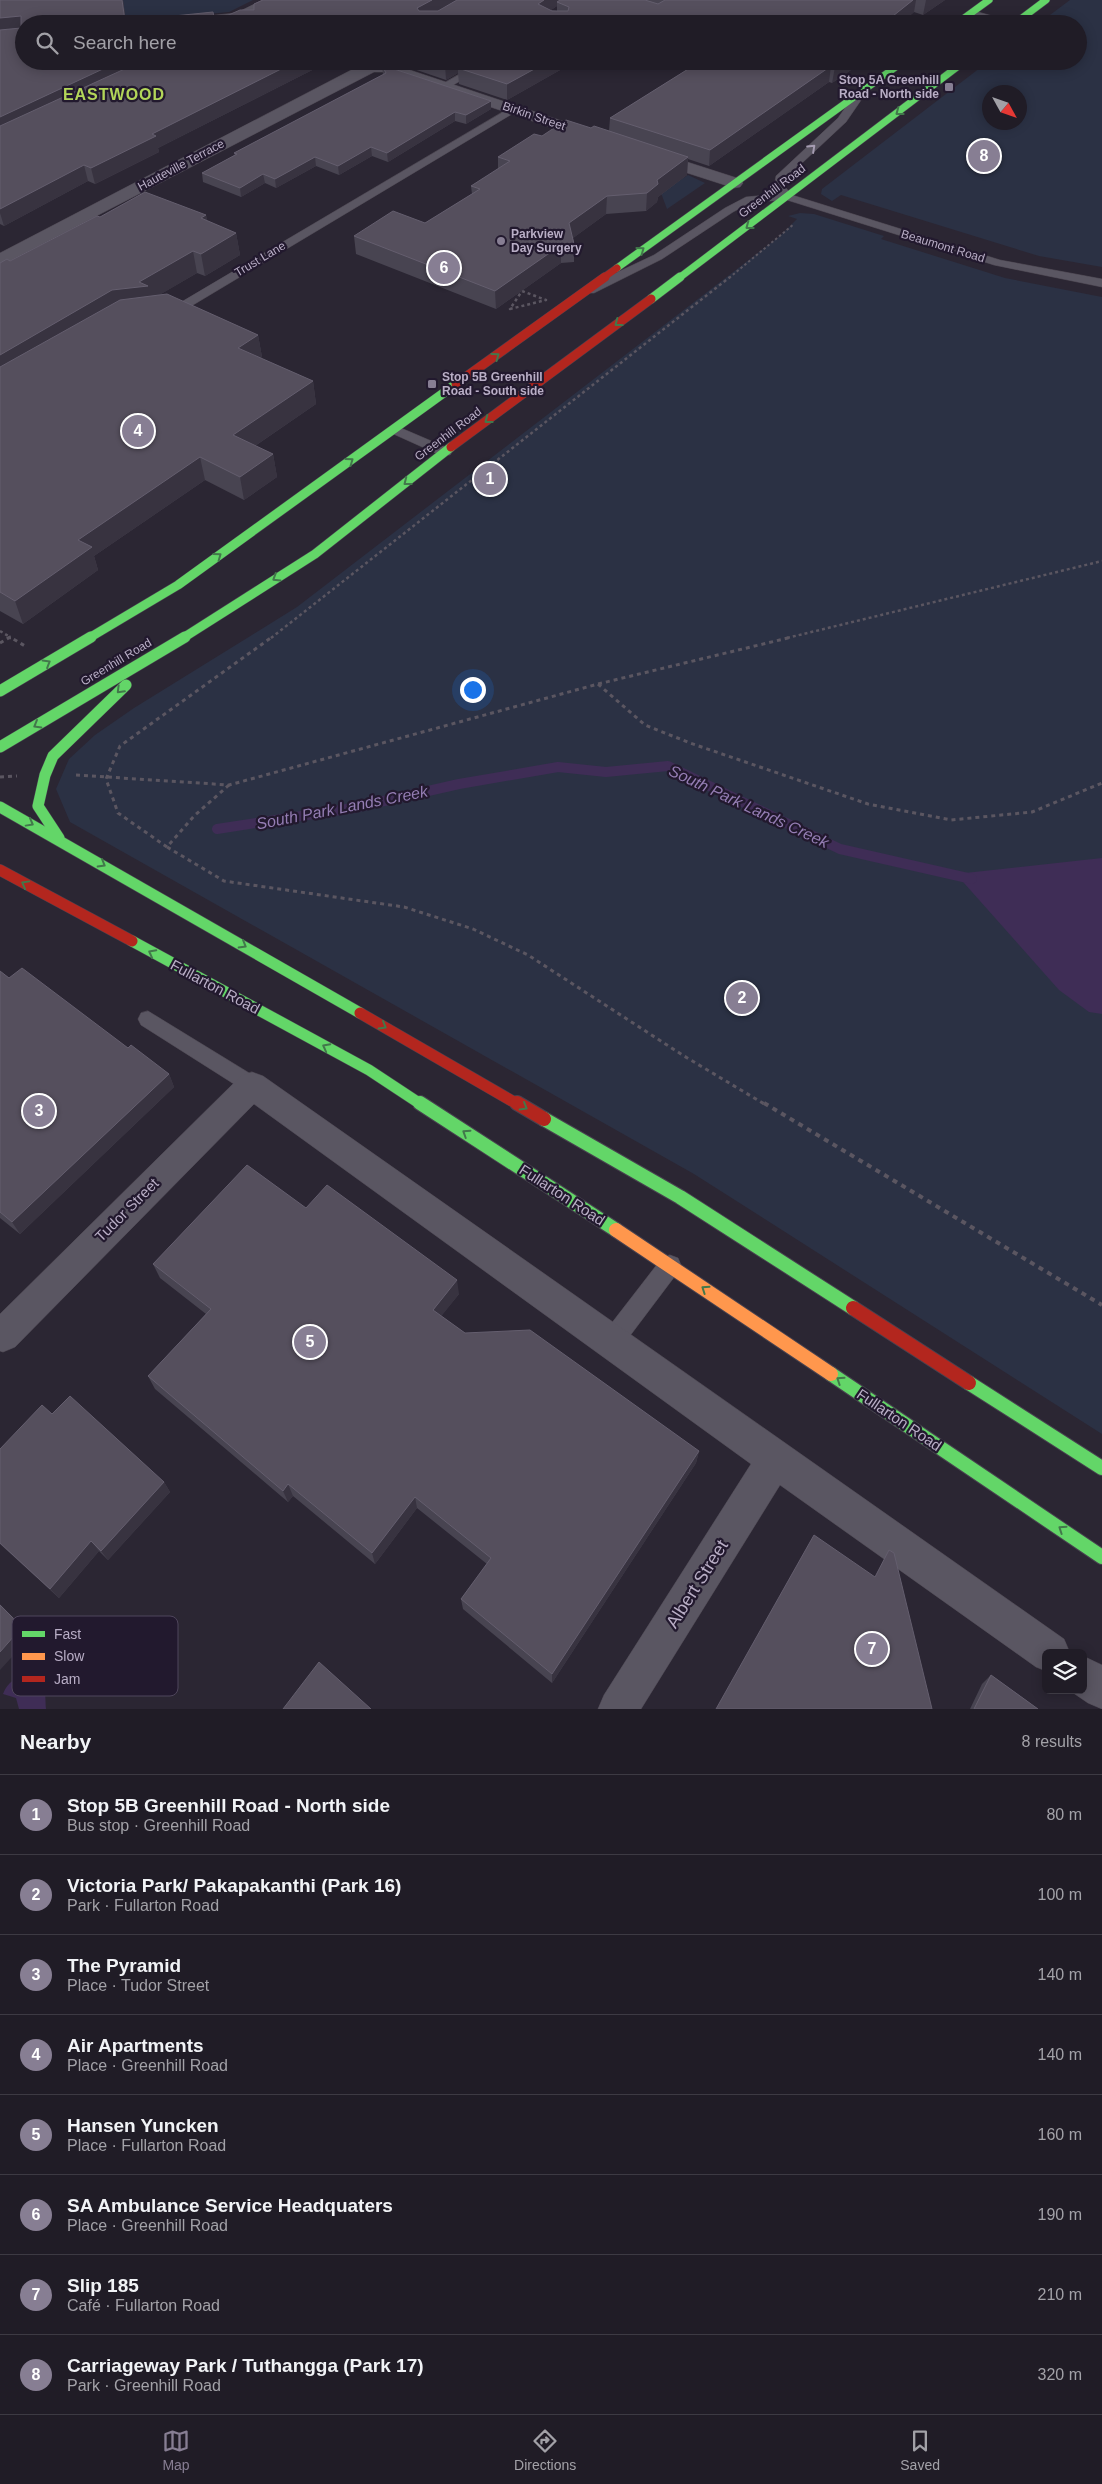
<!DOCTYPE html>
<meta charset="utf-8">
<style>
:root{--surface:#201c26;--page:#28252e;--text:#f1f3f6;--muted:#a2a1a7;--line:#3d3a43;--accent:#877e93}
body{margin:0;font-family:Arial,sans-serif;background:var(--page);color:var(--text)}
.controls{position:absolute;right:15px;bottom:15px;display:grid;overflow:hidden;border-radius:8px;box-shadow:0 2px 12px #0003}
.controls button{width:45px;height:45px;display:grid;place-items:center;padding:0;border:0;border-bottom:1px solid var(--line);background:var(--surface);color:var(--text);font:25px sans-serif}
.compass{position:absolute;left:982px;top:85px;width:45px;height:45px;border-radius:50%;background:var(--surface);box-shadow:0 2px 12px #0003;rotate:130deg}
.you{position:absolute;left:472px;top:689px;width:18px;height:18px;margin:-12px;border:4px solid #fff;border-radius:50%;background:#1a73e8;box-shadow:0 0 0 8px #1a73e833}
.badge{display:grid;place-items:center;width:32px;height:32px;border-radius:50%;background:var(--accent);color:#fff;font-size:16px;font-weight:700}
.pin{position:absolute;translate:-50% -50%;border:2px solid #fff;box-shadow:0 1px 5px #0006}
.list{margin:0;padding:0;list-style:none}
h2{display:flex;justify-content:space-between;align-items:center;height:65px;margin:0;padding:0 20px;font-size:21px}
h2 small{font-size:16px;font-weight:400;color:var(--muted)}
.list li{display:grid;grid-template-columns:32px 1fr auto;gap:15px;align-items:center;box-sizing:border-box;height:80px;padding:0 20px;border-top:1px solid var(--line)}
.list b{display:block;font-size:19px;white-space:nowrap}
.list p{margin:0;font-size:16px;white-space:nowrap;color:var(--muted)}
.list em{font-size:16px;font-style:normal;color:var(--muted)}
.icon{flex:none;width:28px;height:28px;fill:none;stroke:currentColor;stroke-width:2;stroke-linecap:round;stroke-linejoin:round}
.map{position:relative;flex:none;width:1102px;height:1709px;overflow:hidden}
.search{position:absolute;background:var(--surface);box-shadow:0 2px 12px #0003;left:15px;right:15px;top:15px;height:55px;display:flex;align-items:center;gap:12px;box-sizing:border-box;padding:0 18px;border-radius:28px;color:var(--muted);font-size:19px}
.sheet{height:705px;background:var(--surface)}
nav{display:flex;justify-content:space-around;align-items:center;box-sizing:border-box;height:70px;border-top:1px solid var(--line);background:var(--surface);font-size:14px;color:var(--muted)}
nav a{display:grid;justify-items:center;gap:2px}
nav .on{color:var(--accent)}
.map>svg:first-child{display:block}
</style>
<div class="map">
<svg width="1102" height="1709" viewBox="0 0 1102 1709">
<rect width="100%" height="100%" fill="#2b2633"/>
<g fill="#2b3144" fill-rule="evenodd">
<path d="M119,0H253L229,12L101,24Z"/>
<path d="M1070,0H1102V267L1039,256L841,195L832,201L821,194L822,189L989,61H1078V24H1038ZM990,92H1020V122H990Z"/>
<path d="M688,175L705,183L667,209L661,193Z"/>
<path d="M800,213L814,214L884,236L881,239L1005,278L1102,297V1434L694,1174L70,822L56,789L69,759L95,735L134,708L297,607L780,236L797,219L788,216Z"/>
</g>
<g fill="#3f2d56">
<path d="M1102,858V1014L1089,1012L1059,990L956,874Z"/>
<path d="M29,1673C47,1678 45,1693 46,1709H19L16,1698L3,1694C8,1681 16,1678 29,1673Z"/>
</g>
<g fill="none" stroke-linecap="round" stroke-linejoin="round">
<path stroke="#3f2d56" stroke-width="10" d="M217,829L353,808L459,784L558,767L606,772L668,766L840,849L972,879"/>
<defs>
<g id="lane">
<path d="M971,10L1014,22L1016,24H1000L968,15L966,13Z"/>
<path d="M482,61H495L448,88L439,86Z"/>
<path d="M863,87L868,90L846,122L785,179V187L792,195L1000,260L1102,279V287L994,265L787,200L752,202L733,212L662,259L594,293H586L584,290L586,287L654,255L725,208L746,197L779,194L774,188L776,176L838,118L859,88Z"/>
<path d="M513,106L517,107V111L178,314L164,316L158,312L160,309L171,308Z"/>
<path d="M394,425L450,449L452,452L450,455H440L389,432L387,429Z"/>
<path d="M148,1011L259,1079L262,1085L259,1091L252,1094L245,1091L141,1025L138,1019L141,1013Z"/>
<path d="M670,1255L678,1258L681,1265L678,1272L620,1349L612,1352L604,1349L601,1341L604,1333L662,1258Z"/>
</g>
<g id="street">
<path d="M263,0H282L280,3L239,21L160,24L167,20L236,13Z"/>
<path d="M374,62L392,64L601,134L603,137L601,140H589L386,72H374L0,266V253L357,67Z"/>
<path d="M653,151L740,179L743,183L740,187L734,188L647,160L645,156L647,152Z"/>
<path d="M252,1072L263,1076L1064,1639L1070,1653H1046V1671L1036,1667L780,1485L641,1709H598L604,1695L751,1464L254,1104L15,1347L3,1352L0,1351V1314L241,1076Z"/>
<path d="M1083,1656L1102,1665V1709L1088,1703L1069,1690H1083Z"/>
</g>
<g id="fast-far3">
<path d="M956,24L989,0"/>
<path d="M1014,24L1046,0"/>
<path d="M617,268L904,61"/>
<path d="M679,278L965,61"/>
</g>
<g id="fast-far2">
<path d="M651,299L680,277"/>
<path d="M89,638L178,585L456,384"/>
<path d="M183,638L315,554L451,447"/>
</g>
<g id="fast-far1">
<path d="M0,691L91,637"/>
<path d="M0,747L185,637"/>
<path d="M0,807L360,1013"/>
<path d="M59,838L38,806L45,775L53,756L126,685"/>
<path d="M132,941L369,1070L422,1105"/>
</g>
<g id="fast">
<path d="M420,1103L616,1230"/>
<path d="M544,1119L680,1197L853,1308"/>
<path d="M831,1374L1102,1557"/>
<path d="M969,1383L1102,1468"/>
</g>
<path id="slow" d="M616,1230L831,1374"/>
<path id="jam-far3" d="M603,278L617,268"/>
<g id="jam-far2">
<path d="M456,384L605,277"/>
<path d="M451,447L651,299"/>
</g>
<g id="jam-far1">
<path d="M0,870L132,941"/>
<path d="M360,1013L519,1105"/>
</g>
<g id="jam">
<path d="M517,1103L544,1119"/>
<path d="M853,1308L969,1383"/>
</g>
</defs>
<use href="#lane" stroke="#48424d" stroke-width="1"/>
<use href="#street" stroke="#48424d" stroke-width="1"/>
<use href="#fast-far3" stroke="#48424f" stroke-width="8"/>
<use href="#fast-far2" stroke="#48424f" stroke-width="10"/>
<use href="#fast-far1" stroke="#48424f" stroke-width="12"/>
<use href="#fast" stroke="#48424f" stroke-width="16"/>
<use href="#slow" stroke="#48424f" stroke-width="16"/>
<use href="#jam-far3" stroke="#48424f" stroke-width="8"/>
<use href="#jam-far2" stroke="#48424f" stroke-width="10"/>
<use href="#jam-far1" stroke="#48424f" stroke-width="12"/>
<use href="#jam" stroke="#48424f" stroke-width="16"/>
<path stroke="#5b5661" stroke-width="2" stroke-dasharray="2.5 2.5" stroke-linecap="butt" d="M729,278L794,224"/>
<g stroke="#5b5661" stroke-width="2.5" stroke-dasharray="3 3" stroke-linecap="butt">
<path d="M522,291L546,300L510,309Z"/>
<path d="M0,631L10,637"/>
<path d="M8,638H12"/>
<path d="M271,638L730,277"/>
<path d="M787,638L1102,561"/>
</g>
<g stroke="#5b5661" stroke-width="3" stroke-dasharray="4 4" stroke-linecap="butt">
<path d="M0,643L10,637L25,646"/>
<path d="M598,684L645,725L690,743L868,804L951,820L1032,812L1102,783"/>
<path d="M76,775L229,785L598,684L792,637"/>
<path d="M0,777L17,776"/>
<path d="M229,785L194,816L167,847L224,881L404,907L473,929L528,955L684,1056L766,1105"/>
<path d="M167,847L118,813L106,779L120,746L272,637"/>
</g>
<path stroke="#5b5661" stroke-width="4" stroke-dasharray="5 5" stroke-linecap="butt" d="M764,1103L1102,1305"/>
<use href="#lane" fill="#5a5662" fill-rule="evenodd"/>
<use href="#street" fill="#5a5662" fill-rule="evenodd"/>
<use href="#fast-far3" stroke="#63d668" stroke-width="7"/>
<use href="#fast-far2" stroke="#63d668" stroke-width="9"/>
<use href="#fast-far1" stroke="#63d668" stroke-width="11"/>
<use href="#fast" stroke="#63d668" stroke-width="14"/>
<use href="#slow" stroke="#ff974d" stroke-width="14"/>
<use href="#jam-far3" stroke="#b3261e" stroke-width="7"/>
<use href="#jam-far2" stroke="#b3261e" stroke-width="9"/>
<use href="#jam-far1" stroke="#b3261e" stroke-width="11"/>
<use href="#jam" stroke="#b3261e" stroke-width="14"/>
</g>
<g fill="#484451" fill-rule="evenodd">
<path d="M0,0H123L126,21H215L254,10L263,0H945L923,15L914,12L900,24H24V61H330L158,148L159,152L95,184L88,181L4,226L0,224ZM557,6V11L551,10Z"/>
<path d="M384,61H576L507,100L459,84L458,73L446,80L393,62Z"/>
<path d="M668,61H864L832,83L829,82L709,166L688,159L687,175L658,197L657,202L646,211L606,214L573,238L574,244V262L561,263L496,309L356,254L354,236L425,223L472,194L471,186L498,169V157L542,136L591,128L609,131L610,118L690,68Z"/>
<path d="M382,65L491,101V109L466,124L455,121L388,162L372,156L339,175L316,166L276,188L265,183L241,197L203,182L202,173L235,155L234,153L383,75Z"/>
<path d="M206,215L207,221L236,233L240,255L205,276L197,273L159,295L258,335L262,357L260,358L313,381L316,404L255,446L273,454L277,477L244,500L205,480L94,556L98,570L23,624L0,611V263L10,261L100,217Z"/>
<path d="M0,971L9,978L128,1048L169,1074L174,1087L20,1234L0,1218Z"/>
<path d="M306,1208L459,1294L441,1316L465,1333L699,1451L696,1463L552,1683L463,1609L461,1599L487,1564L417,1508L375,1564L293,1496L288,1502L155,1389L148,1376L206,1314L160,1278L153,1264Z"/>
<path d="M52,1414L164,1482L170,1492L108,1560L99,1551L59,1598L0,1544V1449Z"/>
<path d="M991,1675L1038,1709H970L982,1684Z"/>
</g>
<g fill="#383340">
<path d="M122,0H123L126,24Z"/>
<path d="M432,0H458L418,24L417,8Z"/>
<path d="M544,0H567L557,2V6L538,19V4Z"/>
<path d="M913,0H916L914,12L900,24H883Z"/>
<path d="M926,0H945L923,15Z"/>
<path d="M21,16L24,32L0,34V18Z"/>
<path d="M120,61H157L0,135V117Z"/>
<path d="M297,61H330L158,148L159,152L95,184L91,168L152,134Z"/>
<path d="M450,61H478L458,68V73L446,80L445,64Z"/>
<path d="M549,61H576L507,100V84Z"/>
<path d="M843,61H864L832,83L835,67Z"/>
<path d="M831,66L829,82L709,166L710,150Z"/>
<path d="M491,101V109L466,124V115Z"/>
<path d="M455,112V121L388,162L387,153Z"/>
<path d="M371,147L372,156L339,175L338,166Z"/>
<path d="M315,157L316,166L276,188L275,179Z"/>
<path d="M688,157L687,175L658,197L657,202L646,211L647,193L657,180Z"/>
<path d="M84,165L88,181L4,226L0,213V209Z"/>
<path d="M263,174L265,183L241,197L240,188Z"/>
<path d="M607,196L606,214L569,241V223Z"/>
<path d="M206,215L210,237L201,218Z"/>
<path d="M236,233L240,255L205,276L201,254Z"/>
<path d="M561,245V263L496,309L495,291Z"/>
<path d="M193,251L197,273L151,300L0,382V355L112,290L139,282Z"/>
<path d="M258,335L262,357L241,370L238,348Z"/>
<path d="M313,381L316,404L237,458L233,435Z"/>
<path d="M273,454L277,477L244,500L240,477Z"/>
<path d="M200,457L205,480L94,556L98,570L23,624L15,601L78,540Z"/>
<path d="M169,1074L174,1087L20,1234L12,1222Z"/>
<path d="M457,1280L459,1294L435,1324L433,1310Z"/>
<path d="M699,1451L696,1463L552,1683V1674Z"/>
<path d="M164,1482L170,1492L108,1560L101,1551Z"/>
<path d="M288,1484L293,1496L288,1502L283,1491Z"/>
<path d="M415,1497L417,1508L375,1564L372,1553Z"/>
<path d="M91,1541L99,1551L59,1598L50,1589Z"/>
<path d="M0,1604L31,1636L0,1670Z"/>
</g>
<g fill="#554f5d" stroke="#645e6e">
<path d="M0,0H122L125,21L213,12L215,21L240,10H254V4L263,0H432L417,8L419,11H438L457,0H544L538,4L552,11H568L569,7L557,2L560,0H645L658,4L665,0H913L883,24H24V61H120L0,117V30L21,28V16L0,18Z"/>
<path d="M142,61H297L152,134L156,136L91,168L84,165L0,209V126Z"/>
<path d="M436,61H450L445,64Z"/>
<path d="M471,61H549L507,84L458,68Z"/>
<path d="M701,61H843L835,67L831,66L710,150L610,118Z"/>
<path d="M382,65L491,101L466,115L455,112L387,153L371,147L338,166L315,157L275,179L263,174L240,188L202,173L237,154L234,153L386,73Z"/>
<path d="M566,120L591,128L594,126L688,157L657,180L658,184L647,193L607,196L569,223L574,244L561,245L495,291L354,236L393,211L425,223L480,189L471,186L510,161L498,157L534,134L542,136Z"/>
<path d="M145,192L206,215L201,218L236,233L201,254L193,251L139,282L148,286L112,290L0,355V263L7,259L10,261L97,216L100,217Z"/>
<path d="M167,294L258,335L238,348L313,381L233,435L273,454L240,477L200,457L78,540L92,547L15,601L0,592V367L120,300Z"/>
<path d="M22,968L128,1048L131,1045L169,1074L12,1222L0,1212V971L9,978Z"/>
<path d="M247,1165L306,1208L327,1185L457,1280L433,1310L465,1333L530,1330L699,1451L552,1674L461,1599L491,1558L415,1497L372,1553L288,1484L283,1491L148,1376L211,1309L153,1264Z"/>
<path d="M70,1396L164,1482L101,1551L91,1541L50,1589L0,1543V1449L42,1405L52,1414Z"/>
<path d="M814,1535L875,1577L889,1550L894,1553L932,1709H716Z"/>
<path d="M0,1605L22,1627L0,1652Z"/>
<path d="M319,1662L371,1709H283Z"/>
<path d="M991,1675L1038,1709H974Z"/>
</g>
<defs><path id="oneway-chevron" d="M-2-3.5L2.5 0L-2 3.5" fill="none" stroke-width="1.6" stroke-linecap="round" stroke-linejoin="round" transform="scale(1.25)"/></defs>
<g stroke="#42784b">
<use href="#oneway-chevron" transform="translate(899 112) rotate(143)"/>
<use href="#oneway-chevron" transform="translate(749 226) rotate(143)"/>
<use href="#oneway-chevron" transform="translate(641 250) rotate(-36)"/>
<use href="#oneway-chevron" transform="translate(618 323) rotate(143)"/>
<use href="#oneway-chevron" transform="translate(496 356) rotate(-36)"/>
<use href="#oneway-chevron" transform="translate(488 420) rotate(143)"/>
<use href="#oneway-chevron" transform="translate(350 461) rotate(-36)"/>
<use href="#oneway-chevron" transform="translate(407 482) rotate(142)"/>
<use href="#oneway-chevron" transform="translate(218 556) rotate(-36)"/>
<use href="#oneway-chevron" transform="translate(276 578) rotate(148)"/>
<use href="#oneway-chevron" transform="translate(47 663) rotate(-31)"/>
<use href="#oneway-chevron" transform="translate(120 690) rotate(135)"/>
<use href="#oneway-chevron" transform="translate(37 725) rotate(150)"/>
<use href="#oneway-chevron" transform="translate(30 823) rotate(29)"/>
<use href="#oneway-chevron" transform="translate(102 864) rotate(30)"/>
<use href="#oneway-chevron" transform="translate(25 884) rotate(-151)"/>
<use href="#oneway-chevron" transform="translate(243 945) rotate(30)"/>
<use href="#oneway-chevron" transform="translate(152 953) rotate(-152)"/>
<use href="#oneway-chevron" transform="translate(383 1026) rotate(30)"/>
<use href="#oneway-chevron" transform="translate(326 1047) rotate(-152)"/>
<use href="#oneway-chevron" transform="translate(524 1107) rotate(30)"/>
<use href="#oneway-chevron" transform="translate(466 1133) rotate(-147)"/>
<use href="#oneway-chevron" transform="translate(705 1289) rotate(-146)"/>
<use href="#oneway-chevron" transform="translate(840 1380) rotate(-146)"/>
<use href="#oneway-chevron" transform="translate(1062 1529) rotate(-146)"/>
</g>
<use stroke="#a69cb2" href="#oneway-chevron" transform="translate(812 148) rotate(-43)"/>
<g fill="#877e93" stroke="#22192e" stroke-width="2">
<rect x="944" y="82" width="10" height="10" rx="2.5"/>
<circle cx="501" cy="241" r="5"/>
<rect x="427" y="379" width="10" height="10" rx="2.5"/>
</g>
<g text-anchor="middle" stroke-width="4.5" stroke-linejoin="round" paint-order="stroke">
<g font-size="12" font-weight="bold" fill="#b9aec6" stroke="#22192e" text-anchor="start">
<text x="939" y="84" text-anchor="end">Stop 5A Greenhill<tspan x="939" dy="14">Road - North side</tspan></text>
<text x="511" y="238">Parkview<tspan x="511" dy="14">Day Surgery</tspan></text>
<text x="442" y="381">Stop 5B Greenhill<tspan x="442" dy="14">Road - South side</tspan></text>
</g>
<g font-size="12" fill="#b9aec6" stroke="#22192e">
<text transform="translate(534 116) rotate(19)" y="4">Birkin Street</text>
<text transform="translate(181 165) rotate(-28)" y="4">Hauteville Terrace</text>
<text transform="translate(772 191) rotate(-37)" y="4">Greenhill Road</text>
<text transform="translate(943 246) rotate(17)" y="4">Beaumont Road</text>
<text transform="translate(260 259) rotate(-31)" y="4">Trust Lane</text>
<text transform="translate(448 434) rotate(-37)" y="4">Greenhill Road</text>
<text transform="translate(116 662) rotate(-31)" y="4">Greenhill Road</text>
</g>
<g font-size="15" fill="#b9aec6" stroke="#22192e">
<text transform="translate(215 987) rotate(28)" y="5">Fullarton Road</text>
<text transform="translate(562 1195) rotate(33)" y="5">Fullarton Road</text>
<text transform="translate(127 1210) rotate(-45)" y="5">Tudor Street</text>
<text transform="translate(899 1420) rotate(34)" y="5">Fullarton Road</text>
</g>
<g font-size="16" font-weight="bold" letter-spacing="1" fill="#b3d659" stroke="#22192e">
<text x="114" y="100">EASTWOOD</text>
</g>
<g font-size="16" font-style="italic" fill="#947db3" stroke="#22192e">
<text transform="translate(749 806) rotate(25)" y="6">South Park Lands Creek</text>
<text transform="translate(342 807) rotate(-11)" y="6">South Park Lands Creek</text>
</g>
<g font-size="18" fill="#b9aec6" stroke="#22192e">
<text transform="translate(697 1584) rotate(-58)" y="6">Albert Street</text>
</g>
</g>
<rect x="12" y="1616" width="166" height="80" rx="8" fill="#22192e" stroke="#4f465c" stroke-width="1"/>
<rect x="22" y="1631" width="23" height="6" fill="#63d668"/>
<rect x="22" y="1653" width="23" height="7" fill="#ff974d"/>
<rect x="22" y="1676" width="23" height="6" fill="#b3261e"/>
<g font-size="14" fill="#b9aec6">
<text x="54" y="1639">Fast</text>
<text x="54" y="1661">Slow</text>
<text x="54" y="1684">Jam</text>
</g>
</svg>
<div class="controls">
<button><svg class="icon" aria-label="layers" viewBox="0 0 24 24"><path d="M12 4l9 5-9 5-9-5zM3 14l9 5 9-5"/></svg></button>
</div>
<svg class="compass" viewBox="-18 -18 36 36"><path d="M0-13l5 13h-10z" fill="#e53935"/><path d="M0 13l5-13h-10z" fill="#a2a1a7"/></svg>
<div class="you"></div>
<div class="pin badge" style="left:490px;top:479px">1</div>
<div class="pin badge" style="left:742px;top:998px">2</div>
<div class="pin badge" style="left:39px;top:1111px">3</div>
<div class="pin badge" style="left:138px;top:431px">4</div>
<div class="pin badge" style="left:310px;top:1342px">5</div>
<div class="pin badge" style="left:444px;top:268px">6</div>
<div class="pin badge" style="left:872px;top:1649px">7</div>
<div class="pin badge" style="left:984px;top:156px">8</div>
<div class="search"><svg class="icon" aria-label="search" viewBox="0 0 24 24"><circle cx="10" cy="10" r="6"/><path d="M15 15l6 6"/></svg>Search here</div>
</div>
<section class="sheet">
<h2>Nearby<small>8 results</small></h2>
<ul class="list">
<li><span class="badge">1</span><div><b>Stop 5B Greenhill Road - North side</b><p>Bus stop · Greenhill Road</p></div><em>80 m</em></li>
<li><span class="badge">2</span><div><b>Victoria Park/ Pakapakanthi (Park 16)</b><p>Park · Fullarton Road</p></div><em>100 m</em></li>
<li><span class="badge">3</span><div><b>The Pyramid</b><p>Place · Tudor Street</p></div><em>140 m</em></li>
<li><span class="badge">4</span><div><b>Air Apartments</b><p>Place · Greenhill Road</p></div><em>140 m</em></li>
<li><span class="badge">5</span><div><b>Hansen Yuncken</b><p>Place · Fullarton Road</p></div><em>160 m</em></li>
<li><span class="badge">6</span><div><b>SA Ambulance Service Headquaters</b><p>Place · Greenhill Road</p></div><em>190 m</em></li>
<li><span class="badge">7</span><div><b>Slip 185</b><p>Café · Fullarton Road</p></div><em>210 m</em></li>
<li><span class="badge">8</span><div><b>Carriageway Park / Tuthangga (Park 17)</b><p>Park · Greenhill Road</p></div><em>320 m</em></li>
</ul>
</section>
<nav>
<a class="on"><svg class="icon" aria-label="map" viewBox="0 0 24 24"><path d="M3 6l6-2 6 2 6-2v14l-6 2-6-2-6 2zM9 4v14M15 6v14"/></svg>Map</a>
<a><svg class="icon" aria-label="directions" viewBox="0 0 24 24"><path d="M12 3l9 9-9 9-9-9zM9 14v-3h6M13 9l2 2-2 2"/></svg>Directions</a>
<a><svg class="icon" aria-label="saved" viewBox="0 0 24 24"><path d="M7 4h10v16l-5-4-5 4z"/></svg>Saved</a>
</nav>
